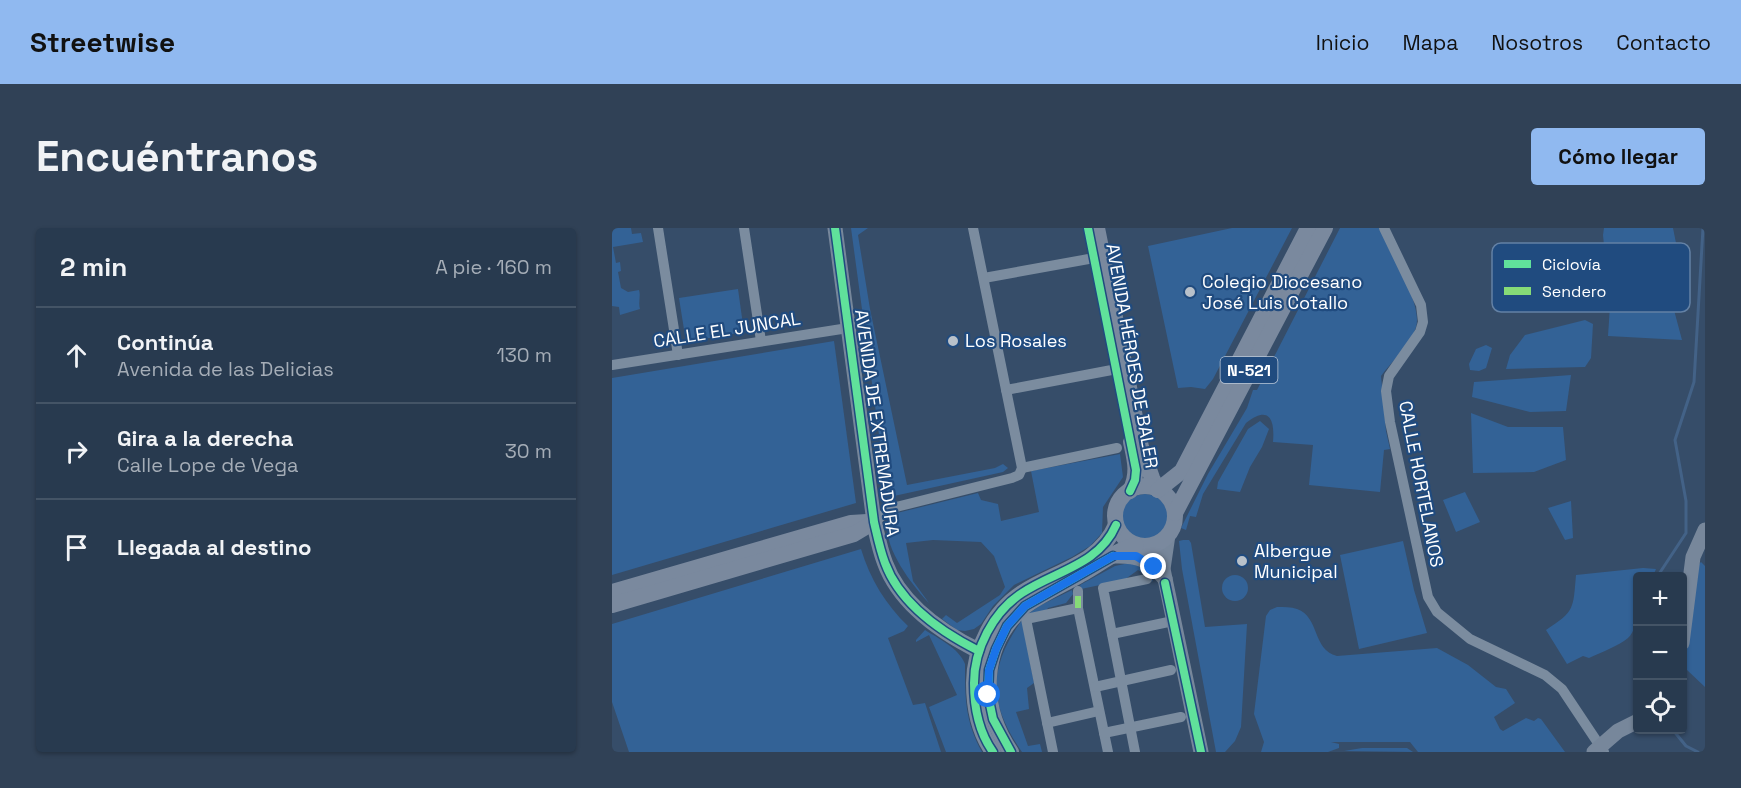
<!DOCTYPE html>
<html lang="es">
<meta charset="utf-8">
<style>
:root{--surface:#283a4f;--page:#304156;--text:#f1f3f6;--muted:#a5adb7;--line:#445466;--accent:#90b9f0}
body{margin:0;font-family:"Space Grotesk",sans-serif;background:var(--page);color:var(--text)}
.controls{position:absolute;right:18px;bottom:18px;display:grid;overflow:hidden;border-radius:6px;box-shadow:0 2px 4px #0004}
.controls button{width:54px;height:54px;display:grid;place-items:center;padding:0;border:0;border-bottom:2px solid var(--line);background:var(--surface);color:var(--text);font:30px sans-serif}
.stop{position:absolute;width:18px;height:18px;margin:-14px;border:4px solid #1a73e8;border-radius:50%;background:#fff}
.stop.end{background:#1a73e8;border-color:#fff;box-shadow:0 2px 6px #0008}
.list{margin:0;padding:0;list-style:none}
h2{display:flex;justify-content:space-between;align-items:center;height:78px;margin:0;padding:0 24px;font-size:26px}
h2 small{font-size:20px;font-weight:400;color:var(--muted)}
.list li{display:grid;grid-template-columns:39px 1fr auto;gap:18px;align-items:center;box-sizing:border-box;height:96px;padding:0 24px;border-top:2px solid var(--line)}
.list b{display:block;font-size:22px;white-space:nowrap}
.list p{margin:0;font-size:20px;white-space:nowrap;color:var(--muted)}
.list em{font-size:20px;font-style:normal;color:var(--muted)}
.icon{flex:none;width:33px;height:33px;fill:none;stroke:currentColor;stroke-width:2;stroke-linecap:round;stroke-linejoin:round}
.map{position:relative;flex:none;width:1093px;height:524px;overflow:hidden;border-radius:6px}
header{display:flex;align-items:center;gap:36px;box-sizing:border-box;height:84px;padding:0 30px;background:var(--accent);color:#111}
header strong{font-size:28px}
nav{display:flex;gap:33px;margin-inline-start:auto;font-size:21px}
.intro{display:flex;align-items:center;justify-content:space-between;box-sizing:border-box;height:144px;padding:0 36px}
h1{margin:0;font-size:42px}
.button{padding:15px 27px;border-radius:6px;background:var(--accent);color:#111;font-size:21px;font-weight:700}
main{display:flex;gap:36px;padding:0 36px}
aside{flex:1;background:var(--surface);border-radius:6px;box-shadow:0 2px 4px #0004}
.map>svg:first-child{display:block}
</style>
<header>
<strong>Streetwise</strong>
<nav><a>Inicio</a><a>Mapa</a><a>Nosotros</a><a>Contacto</a></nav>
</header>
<div class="intro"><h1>Encuéntranos</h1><a class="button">Cómo llegar</a></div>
<main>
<aside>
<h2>2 min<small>A pie · 160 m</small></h2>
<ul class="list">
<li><svg class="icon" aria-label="ahead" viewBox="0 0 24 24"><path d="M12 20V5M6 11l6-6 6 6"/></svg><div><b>Continúa</b><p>Avenida de las Delicias</p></div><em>130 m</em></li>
<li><svg class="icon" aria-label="right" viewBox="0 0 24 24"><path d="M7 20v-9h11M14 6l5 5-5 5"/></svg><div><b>Gira a la derecha</b><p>Calle Lope de Vega</p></div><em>30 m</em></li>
<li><svg class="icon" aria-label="arrive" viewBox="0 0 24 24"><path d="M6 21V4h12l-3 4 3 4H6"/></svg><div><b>Llegada al destino</b></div></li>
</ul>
</aside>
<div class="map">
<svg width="1093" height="524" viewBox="0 0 1093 524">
<rect width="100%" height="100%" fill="#364d69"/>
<g fill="#336296">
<path d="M0,0H19L20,6L29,5L31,14L1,19L4,35L8,34L9,43L6,44L9,60L16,64L27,62C29,68 26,74 28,81L8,87L7,79L0,78Z"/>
<path d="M239,0H256L246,7L258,81L295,257L383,240L391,236L396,240L391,244L282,268L275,266Z"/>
<path d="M620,0H680L601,151L593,161L579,159L566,160L536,18Z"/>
<path d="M728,0H767C778,22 811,77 804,99C799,117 780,133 769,148L774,203L778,221L772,222L768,264L697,257L701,217L661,214C663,191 657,177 634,195L591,266L584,289L578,288L574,302L569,300L596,246L635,180L641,162H645Z"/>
<path d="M992,0H1061L1066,25L1055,51L997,69L991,7Z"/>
<path d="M126,61L132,104L74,114L67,70Z"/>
<path d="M1058,67L1070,112L996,108L998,78Z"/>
<path d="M973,92L981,96L979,130L973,139L894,141L898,127L913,107Z"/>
<path d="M222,113L244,275L0,347V150Z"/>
<path d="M874,117L880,120L874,140L867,143L858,142L857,136L864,121Z"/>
<path d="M959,147L954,183L918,184L860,169L862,154Z"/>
<path d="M859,185L896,199H951L954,232L922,244L861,245Z"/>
<path d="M648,193L657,201L650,219L638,239L628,264L605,261L606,254L636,201Z"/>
<path d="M508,226L511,249L491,279L490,305L478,318L460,329L402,357L381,378L369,396L362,401L353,403L345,402L330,391L334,387L345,395L388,367L393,359L382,328L369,314L321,312L294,315L301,353L317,375C302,360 256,302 285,285L366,265L369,272L386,276L389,293L427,284L419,243Z"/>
<path d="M853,264L868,294L844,304L831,272Z"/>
<circle cx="533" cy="289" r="23"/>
<path d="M959,273L961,310L953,312L936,280Z"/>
<path d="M571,312H577L579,315L593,399L635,396L629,499L623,513L613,524H604L570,341L567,313Z"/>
<path d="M791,313L802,362L815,405L747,421L728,327Z"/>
<path d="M249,321C258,351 274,377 296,398L292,403L276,410L301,477L313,475L329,524H17L0,474V396Z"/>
<path d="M1089,334L1093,338V459L1075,442L1073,436L1085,338Z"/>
<path d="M517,335C528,338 537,342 541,353L538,354L535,348L526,342L512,352L469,361L468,357L503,338Z"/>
<path d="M1031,340L1044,341L1041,348L1026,349C1026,364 1029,399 1016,410C1006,418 990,424 977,430L971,428L955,436L934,402C963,383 961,381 964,347Z"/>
<circle cx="623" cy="360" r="13"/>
<path d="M460,362L461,366L454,375L436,380L433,384L413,388L429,377Z"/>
<path d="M665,379C672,379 679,379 685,381C708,389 700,422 725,428L825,420L856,437L884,459L894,461L903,475L882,489L888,501L891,503L914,490L922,493L926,490L929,491L953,524H806L798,514H719L727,516V520L716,524H649L652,514L642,486L654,388L658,382Z"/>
<path d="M410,392L422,455L415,460L417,481L404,484L416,518L428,516L430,524H410C376,475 376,440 410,392Z"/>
<path d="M313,402C327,411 347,420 353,436C353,470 353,493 370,524H334L317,479L345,467L317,407L304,414V412Z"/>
<path d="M750,520H795L801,524L732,523Z"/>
</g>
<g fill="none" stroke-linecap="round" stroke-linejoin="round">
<g stroke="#436287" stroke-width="3">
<path d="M1045,349L1074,305V273L1063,212L1082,154L1091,0"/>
<path d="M1061,502L1074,518L1086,524"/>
</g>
<g stroke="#7b8c9f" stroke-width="10">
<path d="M46,0L66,127"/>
<path d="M132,0L149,113"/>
<path d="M772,0L809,77L811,94L808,104L777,148L774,163L778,194L816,369L825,384L858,411L933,447L950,461L992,524"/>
<path d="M372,50L482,30"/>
<path d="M0,137L236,100"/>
<path d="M394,162L505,141"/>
<path d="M410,240L505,220"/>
<path d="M262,294L280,280L400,250L407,247L410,240L361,0"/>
<path d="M466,363V380L496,524"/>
<path d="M500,406L561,393"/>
<path d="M483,459L559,442"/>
<path d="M435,495L487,483"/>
<path d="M492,505L569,489"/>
<path d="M441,524L414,391L466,380"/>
<path d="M523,524L491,360L535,351"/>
</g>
<g stroke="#77879b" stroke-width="15">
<path d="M223,0L262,294"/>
<path d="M556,307L551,341L589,524"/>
<path d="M531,318L542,326L551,341"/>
<path d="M501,328C527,327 535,331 553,351"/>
<path d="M1070,415L1081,329L1093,302"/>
<path d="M982,524L1006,503L1026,493"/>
</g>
<g stroke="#7a899e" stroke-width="16">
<path d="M485,0L529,219L540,250L546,262"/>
<circle cx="533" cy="288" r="30"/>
<path d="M546,262L570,243L696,0"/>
<path d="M518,263C527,246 523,232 519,214"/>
<path d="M563,285L713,0"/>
<path d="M262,294C265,307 268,322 273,335C288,376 329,404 367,423"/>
<path d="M0,364L239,295L255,294"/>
<path d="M0,377L242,306L262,294"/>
<path d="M381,524C366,503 362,479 362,455C362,421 381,384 410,365C443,343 487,337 504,297"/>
<path d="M399,524C367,478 368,417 412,379C424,369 454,355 468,347C487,337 504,322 524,317"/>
</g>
<path stroke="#86db77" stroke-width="6" stroke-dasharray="12 6" stroke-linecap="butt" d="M466,380V363"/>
<defs>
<g id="cycleway">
<path d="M223,0L262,294C265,307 268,322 273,335C288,376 329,404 367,423"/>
<path d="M476,0L524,242L523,252L518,263"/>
<path d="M553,355L589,524"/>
<path d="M381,524C366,503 362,479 362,455C362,421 381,384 410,365C443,343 487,337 504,297"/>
<path d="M399,524L381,491L376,467L377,442L384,421L395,398L413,378L501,328"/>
</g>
</defs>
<use href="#cycleway" stroke="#204b7f" stroke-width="11"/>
<use href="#cycleway" stroke="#60e19b" stroke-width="8"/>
</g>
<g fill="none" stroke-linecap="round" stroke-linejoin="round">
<path stroke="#1a73e8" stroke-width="8" d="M376,467L377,442L384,421L395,398L413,378L501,328H524L542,339"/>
</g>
<g fill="#b9c1ca" stroke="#204b7f" stroke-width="2">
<circle cx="578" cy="64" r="6"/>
<circle cx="341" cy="113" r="6"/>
<circle cx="630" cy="333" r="6"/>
</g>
<g text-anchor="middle" stroke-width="4.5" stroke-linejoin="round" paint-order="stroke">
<rect fill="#204b7f" stroke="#bcc9d9" stroke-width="1.5" x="608.5" y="129" width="57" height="26" rx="4.5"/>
<g font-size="16" font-weight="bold" fill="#fff">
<text x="637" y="148">N-521</text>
</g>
<g font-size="18" fill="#fff" stroke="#204b7f" text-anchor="start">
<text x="590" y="60">Colegio Diocesano<tspan x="590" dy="21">José Luis Cotallo</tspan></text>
<text x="353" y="119">Los Rosales</text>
<text x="642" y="329">Albergue<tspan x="642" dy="21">Municipal</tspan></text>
</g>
<g font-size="18" fill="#fff" stroke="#204b7f">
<text transform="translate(115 102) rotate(-9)" y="6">CALLE EL JUNCAL</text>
<text transform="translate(520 128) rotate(80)" y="6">AVENIDA HÉROES DE BALER</text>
<text transform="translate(265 195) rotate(82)" y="6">AVENIDA DE EXTREMADURA</text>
<text transform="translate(809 256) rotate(79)" y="6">CALLE HORTELANOS</text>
</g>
</g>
<rect x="880" y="15" width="198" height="69" rx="9" fill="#204b7f" stroke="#6381a5" stroke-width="1.5"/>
<rect x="892" y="32" width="27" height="8" fill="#60e19b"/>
<rect x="892" y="59" width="27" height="8" fill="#86db77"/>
<g font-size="16" fill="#fff">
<text x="930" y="42">Ciclovía</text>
<text x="930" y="69">Sendero</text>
</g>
</svg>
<div class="controls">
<button>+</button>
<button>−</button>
<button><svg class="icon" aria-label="locate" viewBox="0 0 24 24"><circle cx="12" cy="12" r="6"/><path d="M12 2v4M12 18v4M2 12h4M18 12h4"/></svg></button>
</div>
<div class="stop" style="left:376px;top:467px"></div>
<div class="stop end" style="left:542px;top:339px"></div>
</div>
</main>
